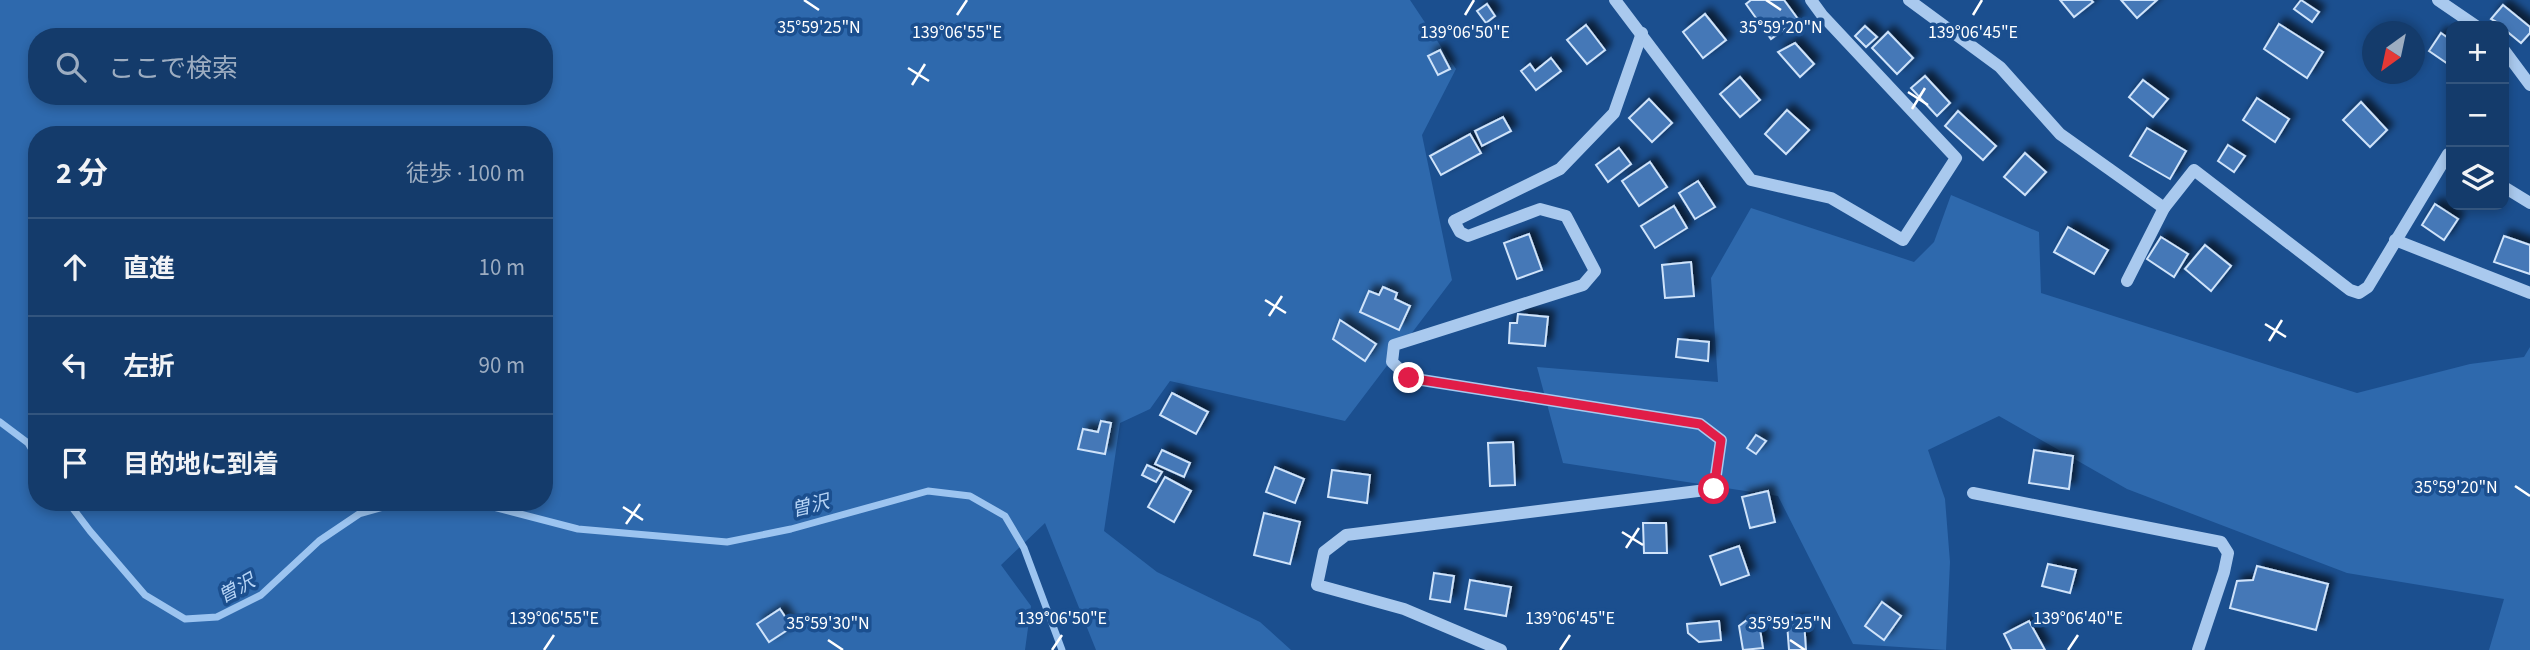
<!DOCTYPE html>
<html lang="ja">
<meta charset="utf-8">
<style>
:root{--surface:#143b6b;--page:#1d4271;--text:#f1f3f6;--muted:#9dadc1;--line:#33557e}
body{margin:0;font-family:"Source Sans 3","Noto Sans JP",sans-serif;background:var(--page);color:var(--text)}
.controls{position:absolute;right:21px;top:21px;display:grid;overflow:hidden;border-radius:14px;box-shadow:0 4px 10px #0003}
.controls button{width:63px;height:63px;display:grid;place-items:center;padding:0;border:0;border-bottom:2px solid var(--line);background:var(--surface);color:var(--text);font:35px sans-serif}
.compass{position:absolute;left:2362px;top:21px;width:63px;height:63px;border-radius:50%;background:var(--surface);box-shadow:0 4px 10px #0003;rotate:213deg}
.stop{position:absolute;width:21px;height:21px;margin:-16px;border:5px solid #e11d48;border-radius:50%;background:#fff}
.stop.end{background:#e11d48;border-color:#fff;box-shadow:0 2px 7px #0008}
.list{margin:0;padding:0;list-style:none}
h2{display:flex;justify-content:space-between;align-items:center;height:91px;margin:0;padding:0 28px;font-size:30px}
h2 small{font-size:23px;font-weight:400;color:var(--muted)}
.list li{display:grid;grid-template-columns:46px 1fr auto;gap:21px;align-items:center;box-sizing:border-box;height:98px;padding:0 28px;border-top:2px solid var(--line)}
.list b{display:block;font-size:26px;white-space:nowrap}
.list em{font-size:23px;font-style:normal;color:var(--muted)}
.icon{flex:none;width:38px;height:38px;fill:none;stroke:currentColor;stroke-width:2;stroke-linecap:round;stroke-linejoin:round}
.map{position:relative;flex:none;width:2530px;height:650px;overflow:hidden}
.search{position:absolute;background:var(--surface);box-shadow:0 4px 10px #0003;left:28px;top:28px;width:525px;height:77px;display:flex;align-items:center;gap:18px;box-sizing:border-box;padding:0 24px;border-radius:28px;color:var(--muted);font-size:26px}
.panel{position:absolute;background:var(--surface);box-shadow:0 4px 10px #0003;left:28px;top:126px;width:525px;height:385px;border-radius:28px}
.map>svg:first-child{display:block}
</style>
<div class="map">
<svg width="2530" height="650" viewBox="0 0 2530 650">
<defs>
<filter id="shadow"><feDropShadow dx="6" dy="-6" stdDeviation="3.5" flood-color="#0009"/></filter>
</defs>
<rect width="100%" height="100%" fill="#1b4f8f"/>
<g fill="#2e69ad" fill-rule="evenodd">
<path d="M0,0H1410L1456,69L1422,135L1452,280L1345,421L1170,381L1150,409L1120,423L1104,531L1157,572L1260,622L1291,650H1096L1045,523L1001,565L1031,606L1025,650H0ZM37,37H544V96H37ZM37,135H544V502H37Z"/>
<path d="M1951,195L2039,232L2041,293L2357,393L2470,364L2524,357L2530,347V650H2489L2504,599L2347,573L2127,489L1999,416L1928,450L1945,499L1950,562L1946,650L1853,644L1778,496L1563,463L1537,367L1718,382L1711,278L1751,208L1914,262L1934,242Z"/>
</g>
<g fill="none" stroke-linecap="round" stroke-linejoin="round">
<g stroke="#9cc4f0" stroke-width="7">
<path d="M0,422L28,443L37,458"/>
<path d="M68,502L90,531L145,595L185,619L217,617L261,595L319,541L359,514L401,502"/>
<path d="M474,502L578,529L727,542L791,529L928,491L970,496L1005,516L1024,548L1062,650"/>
</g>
</g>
<g fill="#4478b7" stroke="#cfe3fa" stroke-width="2" filter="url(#shadow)">
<path d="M1751,0H1784L1798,19L1771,39L1746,4Z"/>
<path d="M2060,0H2091L2093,2L2074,17Z"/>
<path d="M2121,0H2157L2137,18Z"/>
<path d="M2301,0L2319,12L2312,22L2294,9Z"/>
<path d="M1487,4L1495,16L1486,23L1477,11Z"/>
<path d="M2503,5L2530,27V33L2521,43L2504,29V26L2491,19Z"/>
<path d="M1705,14L1726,40L1703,58L1683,32Z"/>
<path d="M2279,24L2323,52L2307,78L2264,49Z"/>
<path d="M1586,25L1605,50L1587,64L1567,40Z"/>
<path d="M1865,26L1877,37L1866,47L1855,36Z"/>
<path d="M1888,32L1913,58L1897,74L1872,48Z"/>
<path d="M2441,33L2451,40V66L2429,51Z"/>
<path d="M1795,43L1814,64L1800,77L1778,52Z"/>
<path d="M1440,50L1450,69L1438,75L1428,56Z"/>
<path d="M1551,58L1561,71L1536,90L1521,71L1530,64L1535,71Z"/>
<path d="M1925,76L1950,103L1937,116L1911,88Z"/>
<path d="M1740,77L1760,100L1740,117L1720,94Z"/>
<path d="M2143,80L2168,99L2153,117L2129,97Z"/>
<path d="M2257,98L2289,119L2275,142L2243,120Z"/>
<path d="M1649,99L1672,123L1652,142L1629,118Z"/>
<path d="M2361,102L2387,130L2370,147L2343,120Z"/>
<path d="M1787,110L1809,130L1786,154L1765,134Z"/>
<path d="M1958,111L1996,146L1983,160L1945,126Z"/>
<path d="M1503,117L1511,131L1482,146L1475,131Z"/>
<path d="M2147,128L2186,151L2170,179L2130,156Z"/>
<path d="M1470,134L1481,153L1441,175L1430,156Z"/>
<path d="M2228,145L2245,156L2234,172L2218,161Z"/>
<path d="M1619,148L1631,164L1608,182L1596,165Z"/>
<path d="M2025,153L2046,172L2025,195L2004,177Z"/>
<path d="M1650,162L1667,187L1639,206L1622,181Z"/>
<path d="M1698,181L1715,207L1695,219L1679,193Z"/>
<path d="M2435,204L2458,219L2444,240L2422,225Z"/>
<path d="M1674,206L1687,228L1655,248L1641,226Z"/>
<path d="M2068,227L2108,250L2094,274L2054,252Z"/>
<path d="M1529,234L1542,270L1517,279L1504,243Z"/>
<path d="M2504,236L2530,245V274L2494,262Z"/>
<path d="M2161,237L2188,254L2174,277L2147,259Z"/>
<path d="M2205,245L2231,266L2211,291L2185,269Z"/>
<path d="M1691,262L1694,296L1665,298L1662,265Z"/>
<path d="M1383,287L1397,293L1395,299L1410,306L1399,330L1360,312L1369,291L1379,295Z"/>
<path d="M1518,314L1548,317L1545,346L1509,343L1510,323H1517Z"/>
<path d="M1340,320L1376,344L1365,361L1333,339Z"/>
<path d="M1678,339L1709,342L1708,361L1676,357Z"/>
<path d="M1172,393L1208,412L1196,434L1160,415Z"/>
<path d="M1101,421L1111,423L1105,454L1078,449L1083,429L1098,432Z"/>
<path d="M1756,435L1766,441L1756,454L1747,448Z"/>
<path d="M1513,442L1515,485L1490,486L1488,443Z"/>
<path d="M1162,450L1190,463L1184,477L1155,464Z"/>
<path d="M2034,450L2073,456L2069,489L2029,483Z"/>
<path d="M1147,465L1162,472L1156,482L1142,475Z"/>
<path d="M1275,467L1304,479L1295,503L1266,492Z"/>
<path d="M1332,470L1370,475L1367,503L1328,497Z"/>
<path d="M1165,477L1191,491L1174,522L1148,507Z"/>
<path d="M1768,491L1775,522L1750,528L1742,497Z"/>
<path d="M1264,513L1300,522L1290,564L1254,555Z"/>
<path d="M1643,523H1666L1667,553H1644Z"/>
<path d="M1739,546L1749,575L1721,585L1710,556Z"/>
<path d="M2048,564L2076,570L2070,593L2042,586Z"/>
<path d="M2257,566L2328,584L2316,630L2230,608L2237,581L2253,580Z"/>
<path d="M1434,573L1454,576L1450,602L1430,599Z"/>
<path d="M1470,580L1511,587L1506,616L1465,609Z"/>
<path d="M1882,602L1901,616L1884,640L1865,626Z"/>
<path d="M780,609L792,627L769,642L757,624Z"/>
<path d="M1747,620L1755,630L1760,629L1763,648L1743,650L1739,626Z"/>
<path d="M1719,621L1721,640L1699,642L1688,633L1687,624Z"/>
<path d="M1804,621L1806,650H1789L1787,623Z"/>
<path d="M2029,621L2045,650H2012L2004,634Z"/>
</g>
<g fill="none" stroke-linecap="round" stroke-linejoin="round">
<g stroke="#a9c9ee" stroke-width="12">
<path d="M1615,0L1751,180L1831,198L1903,240L1956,158L1822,15L1811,0"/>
<path d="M1909,0L2000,67L2060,134L2164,208L2194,170L2350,290L2359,293L2368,287L2448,154L2451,156"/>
<path d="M2438,0L2476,26"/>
<path d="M2504,50L2530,85"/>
<path d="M2504,187L2530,203"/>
<path d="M2395,240L2530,293"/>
<path d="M2127,281L2164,208"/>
<path d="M1973,493L2221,542L2228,553L2224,572L2198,650"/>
<path d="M1501,650L1404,609L1317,585L1324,552L1346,535L1714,489L1721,440L1700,424L1409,378L1392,362L1394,345L1583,285L1595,271L1566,216L1540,209L1468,236L1460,232L1454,221L1560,169L1614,113L1642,33"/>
</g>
</g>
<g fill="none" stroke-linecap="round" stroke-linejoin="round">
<path stroke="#e11d48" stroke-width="9" d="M1409,378L1700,424L1721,440L1714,489"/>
</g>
<path fill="none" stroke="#fff" stroke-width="2.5" d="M804,0L819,10M1766,0L1781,10M957,15L967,0M1465,15L1474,0M1973,15L1982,0M908,68L929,81M912,85L925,64M1908,92L1928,105M1912,109L1925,88M1265,300L1286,313M1269,316L1282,296M2265,324L2286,337M2269,341L2282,320M2515,486L2530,496M623,507L643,520M626,524L640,504M1622,532L1643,545M1626,548L1639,528M828,640L843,650M1790,640L1805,650M544,650L554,635M1052,650L1062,635M1560,650L1570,635M2068,650L2078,635"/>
<g text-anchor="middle" stroke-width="7" stroke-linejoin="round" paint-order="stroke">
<g font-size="19" font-style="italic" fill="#b5d3f5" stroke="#1b4f8f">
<text transform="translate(810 505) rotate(-14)" y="7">曽沢</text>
<text transform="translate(236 588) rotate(-29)" y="7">曽沢</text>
</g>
</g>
<g font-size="18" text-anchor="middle" fill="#fff" stroke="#1b4f8f" stroke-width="7" stroke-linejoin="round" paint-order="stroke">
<text x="1781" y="33">35°59'20"N</text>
<text x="819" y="33">35°59'25"N</text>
<text x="1973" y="38">139°06'45"E</text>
<text x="957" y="38">139°06'55"E</text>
<text x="1465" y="38">139°06'50"E</text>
<text x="2456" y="493">35°59'20"N</text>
<text x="554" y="624">139°06'55"E</text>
<text x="1062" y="624">139°06'50"E</text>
<text x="1570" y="624">139°06'45"E</text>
<text x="2078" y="624">139°06'40"E</text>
<text x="828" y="629">35°59'30"N</text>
<text x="1790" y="629">35°59'25"N</text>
</g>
</svg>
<div class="controls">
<button>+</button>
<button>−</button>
<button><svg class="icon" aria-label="layers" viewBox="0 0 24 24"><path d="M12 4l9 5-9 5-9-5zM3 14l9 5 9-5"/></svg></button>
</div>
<svg class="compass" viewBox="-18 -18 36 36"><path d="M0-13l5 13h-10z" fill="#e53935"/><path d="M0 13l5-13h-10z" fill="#9dadc1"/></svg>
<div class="stop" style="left:1714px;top:489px"></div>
<div class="stop end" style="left:1409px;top:378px"></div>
<div class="search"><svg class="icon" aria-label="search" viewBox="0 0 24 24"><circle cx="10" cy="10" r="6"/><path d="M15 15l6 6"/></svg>ここで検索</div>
<section class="panel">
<h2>2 分<small>徒歩 · 100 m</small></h2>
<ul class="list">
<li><svg class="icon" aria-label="ahead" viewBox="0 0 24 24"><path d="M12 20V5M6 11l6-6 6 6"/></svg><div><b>直進</b></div><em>10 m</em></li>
<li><svg class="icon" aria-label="left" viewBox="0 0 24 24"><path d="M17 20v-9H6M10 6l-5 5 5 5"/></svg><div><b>左折</b></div><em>90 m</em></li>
<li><svg class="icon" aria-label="arrive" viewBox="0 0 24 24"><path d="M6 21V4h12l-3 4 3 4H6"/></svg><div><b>目的地に到着</b></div></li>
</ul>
</section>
</div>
